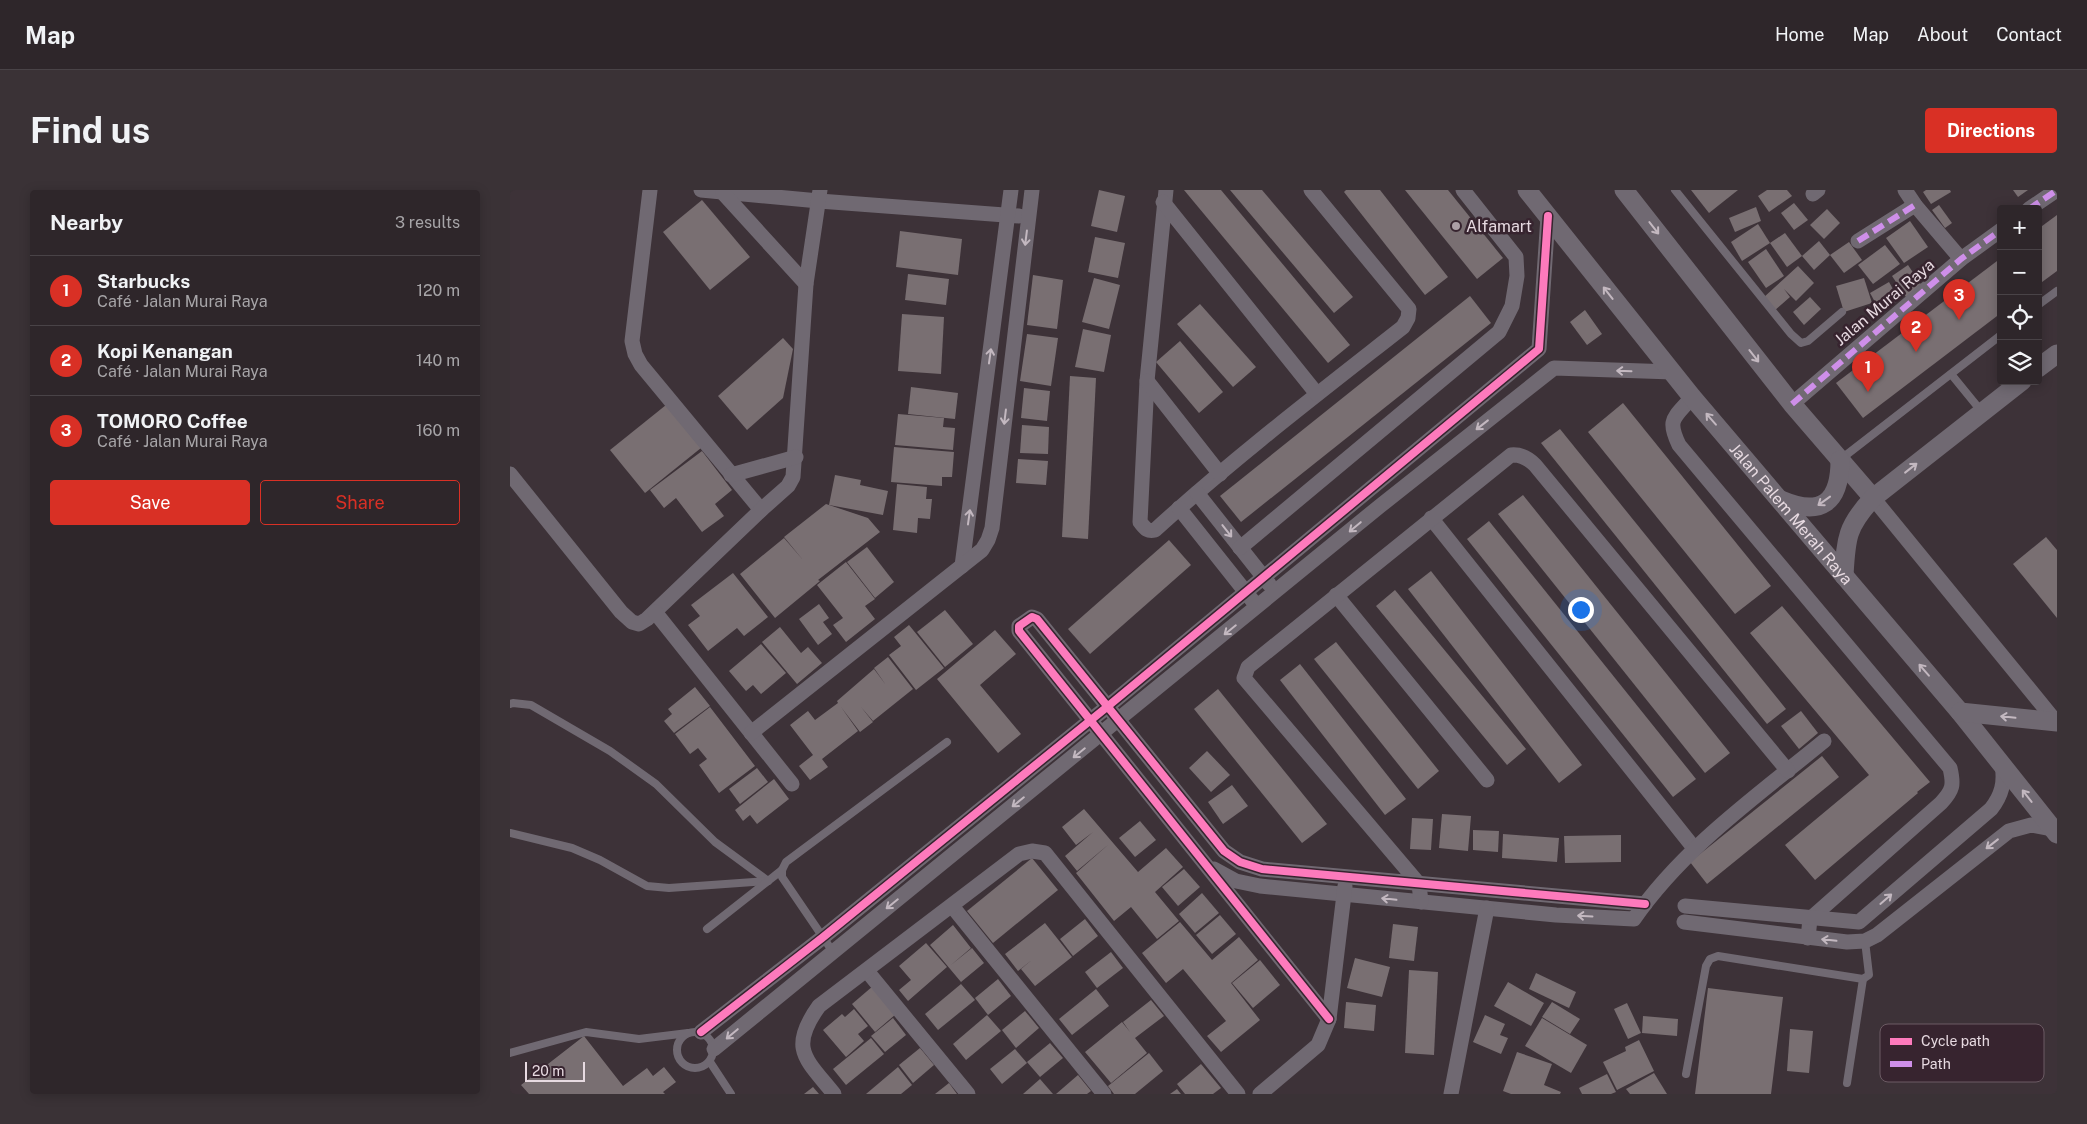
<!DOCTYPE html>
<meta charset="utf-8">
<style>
:root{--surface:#2e262a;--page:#3a3236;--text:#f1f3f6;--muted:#a7a5a8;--line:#494347;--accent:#d93025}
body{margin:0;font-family:"Public Sans",sans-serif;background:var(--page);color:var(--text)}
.controls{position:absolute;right:15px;top:15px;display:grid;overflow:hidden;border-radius:5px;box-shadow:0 2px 12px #0003}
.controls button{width:45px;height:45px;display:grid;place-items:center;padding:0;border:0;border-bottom:1px solid var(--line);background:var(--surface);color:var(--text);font:25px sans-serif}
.scale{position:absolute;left:15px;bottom:12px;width:60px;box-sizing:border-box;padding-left:5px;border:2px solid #e7dae1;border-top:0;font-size:14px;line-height:18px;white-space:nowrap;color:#e7dae1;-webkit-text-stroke:4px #37242f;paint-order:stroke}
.you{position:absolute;left:1070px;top:419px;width:18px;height:18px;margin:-12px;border:4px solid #fff;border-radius:50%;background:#1a73e8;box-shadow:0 0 0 8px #1a73e833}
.badge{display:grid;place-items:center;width:32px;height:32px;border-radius:50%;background:var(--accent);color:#fff;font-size:16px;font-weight:700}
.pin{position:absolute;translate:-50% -41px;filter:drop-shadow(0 1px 2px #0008)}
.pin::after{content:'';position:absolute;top:26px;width:18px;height:15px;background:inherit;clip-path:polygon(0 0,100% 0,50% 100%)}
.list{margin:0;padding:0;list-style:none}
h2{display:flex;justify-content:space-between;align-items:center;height:65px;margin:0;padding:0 20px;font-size:21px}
h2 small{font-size:16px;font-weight:400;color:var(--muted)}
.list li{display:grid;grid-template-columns:32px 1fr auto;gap:15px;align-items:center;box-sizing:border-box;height:70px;padding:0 20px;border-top:1px solid var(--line)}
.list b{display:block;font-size:19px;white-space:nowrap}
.list p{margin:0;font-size:16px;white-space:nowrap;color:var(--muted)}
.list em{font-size:16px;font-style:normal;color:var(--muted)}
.actions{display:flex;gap:10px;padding:15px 20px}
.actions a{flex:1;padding:11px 0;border:1px solid var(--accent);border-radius:5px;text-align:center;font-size:18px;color:var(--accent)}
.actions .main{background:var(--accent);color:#fff}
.icon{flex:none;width:28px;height:28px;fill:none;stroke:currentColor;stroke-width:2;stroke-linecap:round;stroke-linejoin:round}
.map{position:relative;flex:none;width:1547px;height:904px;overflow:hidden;border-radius:5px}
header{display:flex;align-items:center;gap:30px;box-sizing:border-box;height:70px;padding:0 25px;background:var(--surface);border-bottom:1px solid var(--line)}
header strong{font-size:24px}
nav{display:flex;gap:28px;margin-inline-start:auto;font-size:18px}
.intro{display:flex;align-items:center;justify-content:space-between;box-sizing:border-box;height:120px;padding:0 30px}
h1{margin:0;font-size:35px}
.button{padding:12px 22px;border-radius:5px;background:var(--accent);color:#fff;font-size:18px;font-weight:700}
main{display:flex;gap:30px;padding:0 30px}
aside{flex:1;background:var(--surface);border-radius:5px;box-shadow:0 2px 12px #0003}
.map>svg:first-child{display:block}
</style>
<header>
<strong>Map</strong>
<nav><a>Home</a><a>Map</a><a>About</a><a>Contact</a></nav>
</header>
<div class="intro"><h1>Find us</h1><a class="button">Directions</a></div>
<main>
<aside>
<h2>Nearby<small>3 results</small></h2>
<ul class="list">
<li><span class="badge">1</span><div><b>Starbucks</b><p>Café · Jalan Murai Raya</p></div><em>120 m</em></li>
<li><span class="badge">2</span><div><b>Kopi Kenangan</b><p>Café · Jalan Murai Raya</p></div><em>140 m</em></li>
<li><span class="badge">3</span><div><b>TOMORO Coffee</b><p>Café · Jalan Murai Raya</p></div><em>160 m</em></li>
</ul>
<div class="actions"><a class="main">Save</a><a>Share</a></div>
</aside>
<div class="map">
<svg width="1547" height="904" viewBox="0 0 1547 904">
<rect width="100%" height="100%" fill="#3d3238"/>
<g fill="#796f72">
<path d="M589,0L615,6L607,42L581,36Z"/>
<path d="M674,0H711L840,155L818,173Z"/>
<path d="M720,0H752L843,107L824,123Z"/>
<path d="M836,0H870L938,87L915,105L834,2Z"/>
<path d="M895,0H938L993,68L967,89Z"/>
<path d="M1181,0H1228L1199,23Z"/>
<path d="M1257,0H1277L1282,6L1259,22L1248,6Z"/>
<path d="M1416,0H1440L1441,2L1421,14L1413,2Z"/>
<path d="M1503,0H1518L1508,7Z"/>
<path d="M192,10L240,67L200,100L153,42Z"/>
<path d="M1284,13L1298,30L1284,40L1271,23Z"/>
<path d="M1429,15L1442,33L1435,38L1422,20Z"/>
<path d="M1246,17L1251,31L1225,42L1219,28Z"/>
<path d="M1317,19L1330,33L1314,49L1300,35Z"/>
<path d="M1547,25V81L1528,95V39Z"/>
<path d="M1400,31L1418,57L1394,73L1376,48Z"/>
<path d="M1248,34L1260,53L1232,71L1221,52Z"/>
<path d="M390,41L452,49L448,85L386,77Z"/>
<path d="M1275,43L1292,66L1277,77L1260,53Z"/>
<path d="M585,47L615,53L608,88L578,82Z"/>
<path d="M1309,51L1320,65L1304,80L1292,66Z"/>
<path d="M1339,52L1352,70L1334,83L1320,65Z"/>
<path d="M1375,55L1390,74L1363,94L1348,75Z"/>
<path d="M1256,59L1274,86L1256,98L1238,72Z"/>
<path d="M1491,68V123L1353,228L1326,193Z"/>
<path d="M1398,75L1412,96L1396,107L1382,86Z"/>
<path d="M1288,76L1304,93L1286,111L1274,99L1280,107L1264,121L1253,108Z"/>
<path d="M398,84L439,89L436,115L395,110Z"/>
<path d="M523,85L553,90L547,139L517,135Z"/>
<path d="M584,88L610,95L599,139L572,132Z"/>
<path d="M1354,88L1362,113L1334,122L1326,96Z"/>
<path d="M1379,92L1389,110L1370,121L1360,103Z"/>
<path d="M960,106L981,133L731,332L710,306Z"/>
<path d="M1300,107L1311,119L1294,135L1283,122Z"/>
<path d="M690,114L746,177L723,197L667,134Z"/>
<path d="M1075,120L1092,144L1077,155L1060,132Z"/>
<path d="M392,124L434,127L431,184L388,181Z"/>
<path d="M573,139L601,145L594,182L565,177Z"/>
<path d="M517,144L548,148L541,196L510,191Z"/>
<path d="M273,148L283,159L273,208L237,240L208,206Z"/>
<path d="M670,151L713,202L689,223L646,172Z"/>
<path d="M560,186L586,188L578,349L552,347Z"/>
<path d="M401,197L448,203L445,229L398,224Z"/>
<path d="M514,198L540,201L537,231L511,228Z"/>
<path d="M1113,213L1261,396L1225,424L1078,242Z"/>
<path d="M156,215L191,258L135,303L100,260Z"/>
<path d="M388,224L434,228L433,237L445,238L443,260L385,255Z"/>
<path d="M512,235L539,237L538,264L510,263Z"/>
<path d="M1050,239L1276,519L1257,534L1031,253Z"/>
<path d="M384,257L444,262L442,287H432V296L381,292Z"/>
<path d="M192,261L222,300L205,314L214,326L192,342L166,308L154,318L140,300Z"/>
<path d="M508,269L538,271L536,295L506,293Z"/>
<path d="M325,285L351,290L350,295L378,301L373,325L319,315Z"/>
<path d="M387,294L417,297L416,309H422L420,329L408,328L407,343L383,340Z"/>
<path d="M1013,305L1220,563L1195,583L988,324Z"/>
<path d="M316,314L358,328L370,342L308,390L310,391L265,428L230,384L274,348L293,370L274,347Z"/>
<path d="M979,331L1186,589L1163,607L957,349Z"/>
<path d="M1536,347L1547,360V428L1503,374Z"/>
<path d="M659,350L681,375L580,464L558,439Z"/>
<path d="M357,357L384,392L365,408L337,372Z"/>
<path d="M336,372L365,409L355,416L365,429L336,452L323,435L333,428L307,395Z"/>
<path d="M921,381L1072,575L1049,593L898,399Z"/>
<path d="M223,383L258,427L234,446L227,438L198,461L178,435L190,426L181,415Z"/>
<path d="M885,400L1016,559L997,575L866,416Z"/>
<path d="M309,414L319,428L313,432L322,444L308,455L289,429Z"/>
<path d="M1272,416L1420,592L1407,602L1408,603L1305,690L1275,655L1359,585L1240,443Z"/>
<path d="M435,420L463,454L435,477L407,442Z"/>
<path d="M399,435L434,478L406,500L379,465L391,456L384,447Z"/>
<path d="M270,437L291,463L298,457L312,473L287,494L252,452Z"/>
<path d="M485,440L506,464L470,495L511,544L488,563L427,489Z"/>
<path d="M826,452L929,581L908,599L804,469Z"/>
<path d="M251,454L276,483L251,504L243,495L236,501L219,481Z"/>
<path d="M378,467L403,499L363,531L351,517L363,532L350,542L331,517L348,541L312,569L318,577L300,590L289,576L303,565L280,535L298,521L305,530L328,513L327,511L364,479L376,495L364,478Z"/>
<path d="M790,474L896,609L875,625L770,490Z"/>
<path d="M185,497L200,516L164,543L154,531L162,524L158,519Z"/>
<path d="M708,499L817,634L792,653L684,519Z"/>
<path d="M200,517L245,576L209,603L189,575L197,569L188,558L180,564L165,544Z"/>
<path d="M1291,521L1308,543L1289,559L1271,536Z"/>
<path d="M697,561L720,585L701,602L679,578Z"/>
<path d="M1312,566L1329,587L1197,694L1180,672Z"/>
<path d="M247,578L258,592L230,614L219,599Z"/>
<path d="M264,589L279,609L247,634L240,625L233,631L225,620Z"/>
<path d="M722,595L738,616L713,634L698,612Z"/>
<path d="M574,619L628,682L656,658L673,677L645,702L669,731L647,749L621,717L604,731L566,683L599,654L567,681L555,666L583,642L566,655L552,637Z"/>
<path d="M932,624L961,626L958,661L929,658Z"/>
<path d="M902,628L923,629L921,660L900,659Z"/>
<path d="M630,631L646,650L625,667L609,648Z"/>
<path d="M963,640L989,641L988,662L963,660Z"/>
<path d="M993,644L1049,648L1047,672L992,668Z"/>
<path d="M1111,645V672L1055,673L1054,646Z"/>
<path d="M522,668L548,700L483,753L457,721Z"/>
<path d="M674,679L690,697L668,716L652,697Z"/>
<path d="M692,703L709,723L685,743L669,724Z"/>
<path d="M710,725L726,744L702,764L686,745Z"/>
<path d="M575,729L588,746L563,766L550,749Z"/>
<path d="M670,732L702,770L729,747L748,770L721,793L750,830L711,862L697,846L716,831L673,779L656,793L632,763Z"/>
<path d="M535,733L562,767L525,796L511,779L523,769L508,781L495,764Z"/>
<path d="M883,734L908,737L904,771L879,768Z"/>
<path d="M443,735L461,758L441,775L462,758L474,773L451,792L420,755Z"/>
<path d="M416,753L437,777L398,811L389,800L401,790L389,776Z"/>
<path d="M601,762L613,778L587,798L575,782Z"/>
<path d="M845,768L880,777L872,807L837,798Z"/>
<path d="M750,770L770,795L743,818L722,793Z"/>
<path d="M899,780L928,782L924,865L895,863Z"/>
<path d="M1026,783L1066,802L1059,818L1019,799Z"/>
<path d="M488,789L501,806L478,825L465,808Z"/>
<path d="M998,792L1034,813L1021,836L984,816Z"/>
<path d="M451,794L465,810L428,840L415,824Z"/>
<path d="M363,796L386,824L365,842L342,814Z"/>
<path d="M1198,798L1273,807L1261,904H1185Z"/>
<path d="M586,799L599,816L562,845L549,829Z"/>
<path d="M641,810L654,826L625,848L637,863L601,893L575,862L612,832L620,842L613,832Z"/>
<path d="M836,812L866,815L864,841L834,838Z"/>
<path d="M1042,812L1070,829L1060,844L1032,827Z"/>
<path d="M1117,813L1131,843L1118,849L1104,819Z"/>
<path d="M344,819L358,836L348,844L354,851L336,867L313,840L332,824L335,827Z"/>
<path d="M515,821L529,838L506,858L492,840Z"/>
<path d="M477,825L491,841L456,870L443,854Z"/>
<path d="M975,825L995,834L990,845L998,848L991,864L963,852Z"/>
<path d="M1133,826L1168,829L1167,846L1132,843Z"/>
<path d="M383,828L396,845L375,862L361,846Z"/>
<path d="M1032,828L1077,855L1061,883L1015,856Z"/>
<path d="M1280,839L1303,841L1299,883L1277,881Z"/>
<path d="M74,846L113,896L137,878L143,886L154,877L166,892L153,902L155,904H19L11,895Z"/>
<path d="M361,848L374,864L336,895L323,879Z"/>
<path d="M1129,850L1144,881L1107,900L1093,872L1116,861L1115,857Z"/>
<path d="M540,853L553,868L530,887L517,872Z"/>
<path d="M410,858L424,875L403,893L389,875Z"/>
<path d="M505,859L517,873L492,894L480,879Z"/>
<path d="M1007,862L1042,874L1034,895L1051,902L1050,904H1001L993,901Z"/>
<path d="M639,863L653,881L625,904H604L598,896Z"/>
<path d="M691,874L711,898L703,904H675L667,894Z"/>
<path d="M388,877L402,895L391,904H356Z"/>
<path d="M1144,883L1157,904H1120L1116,899Z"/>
<path d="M1097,884L1106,902L1101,904H1072L1069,898Z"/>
<path d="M568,885L581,901L577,904H546Z"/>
<path d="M530,889L543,904H513Z"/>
<path d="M439,893L447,904H425Z"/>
<path d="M303,897L309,904H294Z"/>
<path d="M667,899L671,904H660Z"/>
</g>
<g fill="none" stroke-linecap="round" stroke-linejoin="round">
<g stroke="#706972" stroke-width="8">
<path d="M1165,0L1281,144L1291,153L1298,151L1332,122"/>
<path d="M1528,115L1547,101"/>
<path d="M1441,184L1472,222"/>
<path d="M1331,269L1491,145"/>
<path d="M0,514L3,513L21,515L100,561L146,594L205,652L258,691"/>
<path d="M0,643L62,658L90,670L137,696L159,698L258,691"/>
<path d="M197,739L272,680"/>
<path d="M323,762L272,687V680L276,672L437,552"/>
<circle cx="185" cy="860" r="18"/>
<path d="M0,863L76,842L129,849L178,843"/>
<path d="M200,872L221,904"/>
<path d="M1176,884L1196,776L1200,769L1208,766L1353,789L1359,785L1355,751"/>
<path d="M1337,893L1353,789"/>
</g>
<g stroke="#706972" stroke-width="15">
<path d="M140,0L122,151L125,164L131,175L251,320"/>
<path d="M191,0L309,11L509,26"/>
<path d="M213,0V3L296,94"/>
<path d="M656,0L637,191L630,332C635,338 637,342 645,340C724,268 809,203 893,137L898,128L899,119L801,0"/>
<path d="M1395,0L1405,15L1451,69"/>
<path d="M1303,4L1308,0"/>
<path d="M653,12L807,204"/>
<path d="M1519,19L1547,0"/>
<path d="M1348,51L1405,15"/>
<path d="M637,191L710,284"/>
<path d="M1182,207C1165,228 1156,228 1169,255L1440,578C1444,595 1443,600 1431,613L1300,729L1298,748"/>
<path d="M1282,214L1451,69L1491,40"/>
<path d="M0,284L111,422L122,432L129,434L137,429L251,320L278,296L283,287L296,94L310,0"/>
<path d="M221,285L286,267"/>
<path d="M687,303L759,394"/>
<path d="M1363,308L1547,533"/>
<path d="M669,318L742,410"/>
<path d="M921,328L1184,658"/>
<path d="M730,358L989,142L1002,116L1007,86L1006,67L953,0"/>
<path d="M452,376L501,0"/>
<path d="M826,405L977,590"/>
<path d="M145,422L282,594"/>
<path d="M241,543L472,360L478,350L482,338L522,0"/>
<path d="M704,679L726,691L750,696L1046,725L1124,729C1174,657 1247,606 1314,551"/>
<path d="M911,712L909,694L734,488L738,477L1001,265C1011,264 1018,268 1025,275L1278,581"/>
<path d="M442,716L594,904"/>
<path d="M1175,716L1349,732L1481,619C1492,605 1495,592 1492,575"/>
<path d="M1174,732L1337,752L1355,751L1367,745L1499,641L1521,635L1543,639"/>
<path d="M357,781L458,904"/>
<path d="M819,829L509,441V436L522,427L527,429L714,661L730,672L752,679L1135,714"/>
<path d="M191,842L312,748L597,517L1029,159L1038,26"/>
<path d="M204,859L870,316L1044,178L1163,182"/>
<path d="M324,904C296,869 278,859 309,816L509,664L522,661L535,663L728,904"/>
<path d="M750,904L808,855L819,829L835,696"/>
<path d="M941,904L977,718"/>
</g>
<g stroke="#706972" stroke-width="19">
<path id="s1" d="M1017,0L1182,207L1450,522L1547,644"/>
<path d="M1114,0L1282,214L1363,308"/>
<path d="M1528,178L1547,164"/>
<path d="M1271,310C1311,327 1330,313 1330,270"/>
<path d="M1334,386C1336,349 1336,337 1363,308L1512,191"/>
<path d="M1450,522L1547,532"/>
</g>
<g stroke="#ce8fe9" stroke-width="6" stroke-dasharray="12 6" stroke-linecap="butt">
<path d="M1519,19L1547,0"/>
<path d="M1348,51L1405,15"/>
<path d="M1282,214L1451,69L1491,40"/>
</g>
<defs>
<g id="cycleway">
<path d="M819,829L509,441V436L522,427L527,429L714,661L730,672L752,679L1135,714"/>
<path d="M191,842L312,748L597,517L1029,159L1038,26"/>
</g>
</defs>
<use href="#cycleway" stroke="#37242f" stroke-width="11"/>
<use href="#cycleway" stroke="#fd7abc" stroke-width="8"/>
</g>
<defs><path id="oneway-shaft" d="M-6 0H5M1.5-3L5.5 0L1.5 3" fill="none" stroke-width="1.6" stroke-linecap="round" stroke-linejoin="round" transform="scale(1.25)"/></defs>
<g stroke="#c3b8c0">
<use href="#oneway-shaft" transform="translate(1144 38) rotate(52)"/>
<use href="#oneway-shaft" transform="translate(516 48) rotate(97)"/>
<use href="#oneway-shaft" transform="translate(1098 103) rotate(-128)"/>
<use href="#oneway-shaft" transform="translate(480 166) rotate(-82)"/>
<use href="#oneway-shaft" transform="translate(1244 166) rotate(52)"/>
<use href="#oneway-shaft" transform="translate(1114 181) rotate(-178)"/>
<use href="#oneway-shaft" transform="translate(495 227) rotate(97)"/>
<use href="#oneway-shaft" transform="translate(1201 229) rotate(-131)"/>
<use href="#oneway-shaft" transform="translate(972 235) rotate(142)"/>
<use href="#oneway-shaft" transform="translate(1401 278) rotate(-38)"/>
<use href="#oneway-shaft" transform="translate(1314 311) rotate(144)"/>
<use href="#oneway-shaft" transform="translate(459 327) rotate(-82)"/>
<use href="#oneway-shaft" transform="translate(845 337) rotate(140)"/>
<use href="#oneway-shaft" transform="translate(717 341) rotate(52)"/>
<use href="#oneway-shaft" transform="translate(720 440) rotate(141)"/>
<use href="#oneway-shaft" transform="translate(1414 480) rotate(-131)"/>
<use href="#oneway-shaft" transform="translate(1498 527) rotate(-174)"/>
<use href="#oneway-shaft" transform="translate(569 563) rotate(141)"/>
<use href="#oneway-shaft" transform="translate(1517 606) rotate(-128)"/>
<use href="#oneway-shaft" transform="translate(508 612) rotate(141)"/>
<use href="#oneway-shaft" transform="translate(1482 654) rotate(142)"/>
<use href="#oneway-shaft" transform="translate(879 709) rotate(-174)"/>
<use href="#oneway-shaft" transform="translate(1376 709) rotate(-41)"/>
<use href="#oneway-shaft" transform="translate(382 714) rotate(141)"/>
<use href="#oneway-shaft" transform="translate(1075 726) rotate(-177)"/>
<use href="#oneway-shaft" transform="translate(1319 750) rotate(-174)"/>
<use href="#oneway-shaft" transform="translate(222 844) rotate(140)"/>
</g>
<circle fill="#ac9fa6" stroke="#37242f" stroke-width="2" cx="946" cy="36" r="5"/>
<g text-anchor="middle" stroke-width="5" stroke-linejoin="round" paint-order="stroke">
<g font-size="16" fill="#e7dae1" stroke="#37242f" text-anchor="start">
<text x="956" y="42">Alfamart</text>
</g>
<g font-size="16" fill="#e7dae1" stroke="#37242f">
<text transform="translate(1374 112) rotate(-40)" y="6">Jalan Murai Raya</text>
<text dy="6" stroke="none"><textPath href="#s1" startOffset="418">Jalan Palem Merah Raya</textPath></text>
</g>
</g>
<rect x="1370" y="834" width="164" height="58" rx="8" fill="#37242f" stroke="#6c5b64" stroke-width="1"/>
<rect x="1380" y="848" width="22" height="7" fill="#fd7abc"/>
<rect x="1380" y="871" width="22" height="6" fill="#ce8fe9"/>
<g font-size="14" fill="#e7dae1">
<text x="1411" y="856">Cycle path</text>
<text x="1411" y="879">Path</text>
</g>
</svg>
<div class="controls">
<button>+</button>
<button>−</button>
<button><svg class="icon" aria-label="locate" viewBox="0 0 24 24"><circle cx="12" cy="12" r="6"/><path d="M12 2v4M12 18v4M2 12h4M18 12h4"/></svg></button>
<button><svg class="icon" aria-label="layers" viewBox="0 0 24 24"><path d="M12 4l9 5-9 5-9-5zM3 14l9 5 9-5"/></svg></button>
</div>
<div class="scale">20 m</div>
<div class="you"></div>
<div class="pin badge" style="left:1358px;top:202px">1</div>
<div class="pin badge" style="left:1406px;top:162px">2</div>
<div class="pin badge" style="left:1449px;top:130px">3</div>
</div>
</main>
